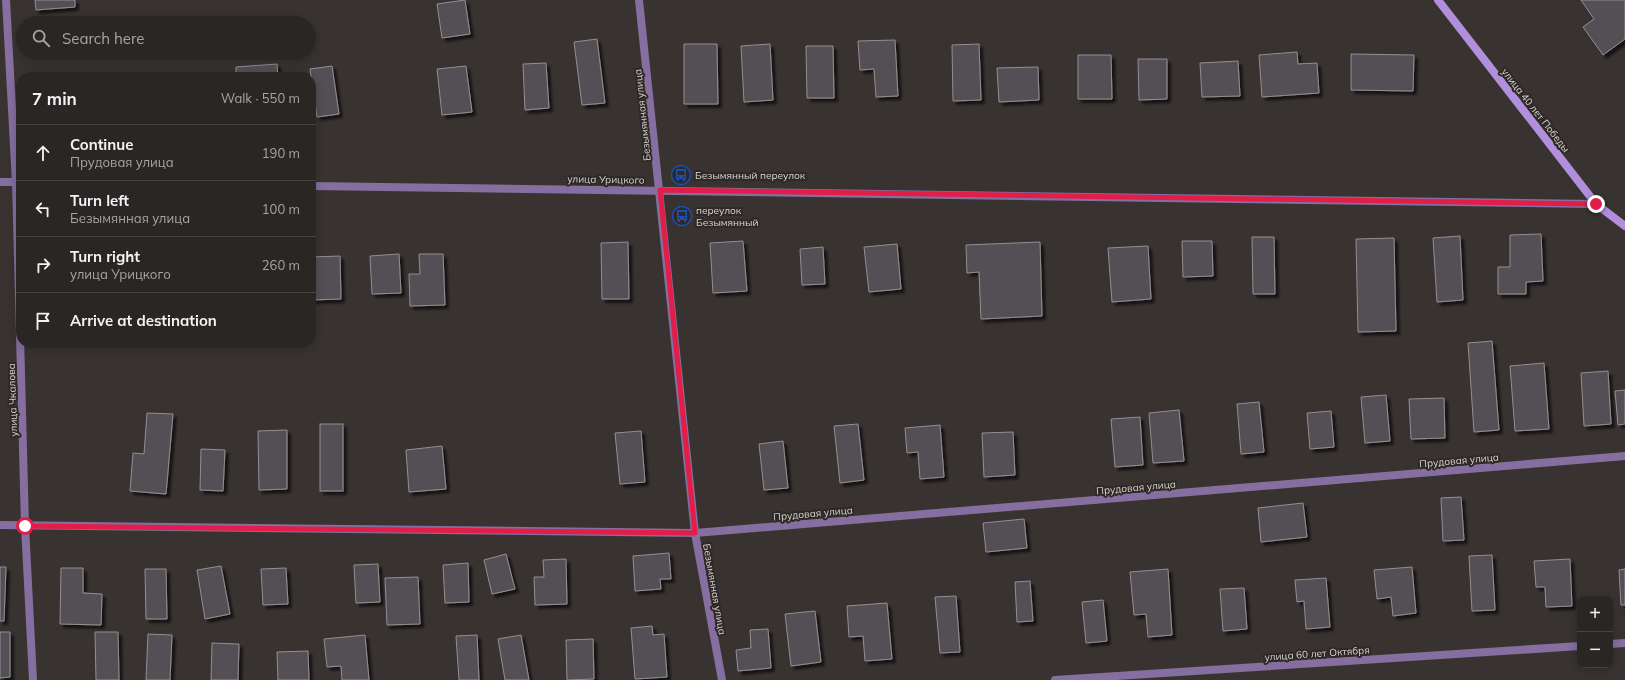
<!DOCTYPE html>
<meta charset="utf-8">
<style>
:root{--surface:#2a2624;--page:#363231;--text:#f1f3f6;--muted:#a5a5a6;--line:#464341}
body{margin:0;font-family:Mulish,sans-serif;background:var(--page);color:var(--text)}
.controls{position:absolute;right:12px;bottom:12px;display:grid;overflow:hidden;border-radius:8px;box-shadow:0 2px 10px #0003}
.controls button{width:36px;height:36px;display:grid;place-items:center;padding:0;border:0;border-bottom:1px solid var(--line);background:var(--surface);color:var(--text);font:20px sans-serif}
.stop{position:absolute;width:12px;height:12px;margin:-9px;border:3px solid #e11d48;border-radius:50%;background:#fff}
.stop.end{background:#e11d48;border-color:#fff;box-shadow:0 1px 4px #0008}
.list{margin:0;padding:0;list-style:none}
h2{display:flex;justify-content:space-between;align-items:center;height:52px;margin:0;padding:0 16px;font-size:17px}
h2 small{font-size:13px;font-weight:400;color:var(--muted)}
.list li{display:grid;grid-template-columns:26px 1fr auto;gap:12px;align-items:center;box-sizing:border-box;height:56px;padding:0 16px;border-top:1px solid var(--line)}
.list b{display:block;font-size:15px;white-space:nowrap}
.list p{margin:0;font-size:13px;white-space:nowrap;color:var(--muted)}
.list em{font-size:13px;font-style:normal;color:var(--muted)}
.icon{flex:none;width:22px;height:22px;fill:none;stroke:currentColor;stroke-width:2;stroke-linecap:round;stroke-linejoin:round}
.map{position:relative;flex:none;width:1625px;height:680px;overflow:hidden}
.search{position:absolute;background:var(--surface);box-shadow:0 2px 10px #0003;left:16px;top:16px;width:300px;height:44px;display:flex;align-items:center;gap:10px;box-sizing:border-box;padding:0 14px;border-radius:22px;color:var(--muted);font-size:15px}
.panel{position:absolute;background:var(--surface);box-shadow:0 2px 10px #0003;left:16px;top:72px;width:300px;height:276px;border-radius:16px}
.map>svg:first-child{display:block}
</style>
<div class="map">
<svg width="1625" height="680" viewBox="0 0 1625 680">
<defs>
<filter id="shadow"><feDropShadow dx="3.5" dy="3.5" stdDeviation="1" flood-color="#0009"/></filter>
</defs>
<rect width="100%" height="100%" fill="#383330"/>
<g fill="#535055" stroke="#928f94" filter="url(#shadow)">
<path d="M35,0H75V7L36,10Z"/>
<path d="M465,0L470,34L442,38L437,4Z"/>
<path d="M1581,0H1625V39L1603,55L1583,27L1594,19Z"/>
<path d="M597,39L605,103L582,105L574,42Z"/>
<path d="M895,40L898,96L876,97L874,69L860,70L858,41Z"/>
<path d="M684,44H717L718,104H684Z"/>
<path d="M770,44L773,100L744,102L741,46Z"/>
<path d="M979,44L981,100L953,101L952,45Z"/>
<path d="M806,46H833L834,98H807Z"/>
<path d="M1297,52L1298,64L1317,63L1319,93L1262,97L1259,55Z"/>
<path d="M1351,54L1414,55L1413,91L1351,90Z"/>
<path d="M1078,55H1111L1112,99H1078Z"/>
<path d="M1138,59H1167V99L1139,100Z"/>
<path d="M1238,61L1240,96L1202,97L1200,63Z"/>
<path d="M546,63L549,108L525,110L523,64Z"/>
<path d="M277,64L278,77H236V67Z"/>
<path d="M332,66L339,114L317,117L310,69Z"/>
<path d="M466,66L472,112L442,115L437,69Z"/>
<path d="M1038,67L1039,100L999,102L997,68Z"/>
<path d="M1541,234L1543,281L1526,282V294H1498V267H1510V235Z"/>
<path d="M1460,236L1463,300L1437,302L1433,238Z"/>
<path d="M1252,237H1274L1275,294H1253Z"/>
<path d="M1394,238L1396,331L1358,332L1356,239Z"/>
<path d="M743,241L747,291L713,293L710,243Z"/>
<path d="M1182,241H1212L1213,276L1183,277Z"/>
<path d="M628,242L629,299H602L601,243Z"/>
<path d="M1040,242L1042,316L981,319L979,272L967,273L966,245Z"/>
<path d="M897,244L901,289L869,292L864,247Z"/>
<path d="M1148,246L1151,299L1112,302L1108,248Z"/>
<path d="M823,247L825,284L802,285L800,249Z"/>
<path d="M399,254L401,293L372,294L370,256Z"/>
<path d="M419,254H443L445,305L410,306L409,274H420Z"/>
<path d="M340,256L341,299L311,300V257Z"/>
<path d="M1492,341L1499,430L1474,432L1468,343Z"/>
<path d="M1544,363L1549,429L1515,431L1510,366Z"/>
<path d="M1608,371L1611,424L1584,426L1581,373Z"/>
<path d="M1625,390V424L1618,425L1615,391Z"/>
<path d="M1386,395L1390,441L1365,443L1361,397Z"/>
<path d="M1444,398L1445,438L1411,439L1409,399Z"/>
<path d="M1259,402L1264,452L1241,454L1237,404Z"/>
<path d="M1179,410L1184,461L1153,463L1149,413Z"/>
<path d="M1331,411L1334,447L1310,449L1307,413Z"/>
<path d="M147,413L173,414L166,494L130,491L133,453L144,454Z"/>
<path d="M1140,417L1143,465L1115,467L1111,419Z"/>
<rect x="320" y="424" width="23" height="67"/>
<path d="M858,424L864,480L840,483L834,426Z"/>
<path d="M940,425L944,477L920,479L918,452L907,453L905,428Z"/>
<path d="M287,430V489L259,490L258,431Z"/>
<path d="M641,431L645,482L620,484L615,433Z"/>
<path d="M1013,432L1015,475L984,477L982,433Z"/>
<path d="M783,441L788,488L764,490L759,444Z"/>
<path d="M442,446L446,489L409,492L406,450Z"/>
<path d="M201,449L225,450L223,491L200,490Z"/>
<path d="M1461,497L1464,540L1443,541L1441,498Z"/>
<path d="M1303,503L1307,537L1261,542L1258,508Z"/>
<path d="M1024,519L1027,548L986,552L983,523Z"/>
<path d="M669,553L671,579H660L661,589L635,591L633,556Z"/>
<path d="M506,554L515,589L492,594L484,560Z"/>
<path d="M1492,555L1495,610L1472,611L1469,556Z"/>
<path d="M566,559L567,604L535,605L534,577H544L543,560Z"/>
<path d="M1570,559L1572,606L1546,607L1545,587H1536L1534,561Z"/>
<path d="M468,563L469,602L445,603L443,565Z"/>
<path d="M378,564L380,602L356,603L354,565Z"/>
<path d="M221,566L230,614L205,619L197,570Z"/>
<path d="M0,567H6L4,621H0Z"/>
<path d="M1412,567L1416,613L1393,616L1391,597L1377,599L1374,570Z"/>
<path d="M61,568H83V593L102,594L101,625L60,624Z"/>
<path d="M286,568L288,604L263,605L261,569Z"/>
<path d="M145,569H166L167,619H146Z"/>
<path d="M1168,569L1172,635L1148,637L1146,614L1134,615L1130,572Z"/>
<path d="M1625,569V605H1621L1619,570Z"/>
<path d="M418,577L420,624L387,625L385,578Z"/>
<path d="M1326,578L1330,627L1306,629L1304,601L1297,602L1295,580Z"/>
<path d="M1030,581L1033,621L1017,622L1015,582Z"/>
<path d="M1244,588L1247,629L1223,631L1220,589Z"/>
<path d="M956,596L960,652L940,653L935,597Z"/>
<path d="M1103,600L1107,641L1086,643L1082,602Z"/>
<path d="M887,603L892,659L865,661L863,636L849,637L847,606Z"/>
<path d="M815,611L821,662L791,666L785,614Z"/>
<path d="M652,626L653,635L664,634L667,677L635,679L631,628Z"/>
<path d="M768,629L771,668L738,671L736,650L751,648L750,630Z"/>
<path d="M0,632H10V677L0,678Z"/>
<path d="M95,632H118L119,680H96Z"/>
<path d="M148,634L172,635L170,680H146Z"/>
<path d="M365,635L369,680H342L341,666L327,667L324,639Z"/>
<path d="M477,635L479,680H459L456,636Z"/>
<path d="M521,635L529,680H505L498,639Z"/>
<path d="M593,639L594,679L567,680L566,640Z"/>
<path d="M212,643L239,644L238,680H211Z"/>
<path d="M308,651L309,680H278L277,652Z"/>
</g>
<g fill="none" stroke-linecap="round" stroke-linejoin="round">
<g stroke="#846fa0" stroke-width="8">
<path d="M6,0L16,182L25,526L33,680"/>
<path d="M639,0L695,533L722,680"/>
<path d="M0,525L695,533L1625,456"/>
<path d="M1610,644L1625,643"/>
<path d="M1055,680L1580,646"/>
</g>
<g stroke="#846fa0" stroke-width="8">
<path d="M0,182H21"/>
<path d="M311,186L1596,204"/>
</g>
<path stroke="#b18fdd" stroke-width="8" d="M1438,0L1596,204L1625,226"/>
</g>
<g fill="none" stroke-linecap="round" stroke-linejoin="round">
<path stroke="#e11d48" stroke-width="5" d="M25,526L695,533L660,190L1596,204"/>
</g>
<defs>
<symbol id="bus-ring" viewBox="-11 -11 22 22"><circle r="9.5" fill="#2e2926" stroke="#1a4fb4" stroke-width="1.5"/><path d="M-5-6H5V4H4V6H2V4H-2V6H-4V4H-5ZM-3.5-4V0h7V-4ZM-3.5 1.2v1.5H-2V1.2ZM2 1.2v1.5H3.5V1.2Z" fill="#1a4fb4"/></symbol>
</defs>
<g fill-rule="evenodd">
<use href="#bus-ring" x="670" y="164" width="22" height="22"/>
<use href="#bus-ring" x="671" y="205" width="22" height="22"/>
</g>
<g text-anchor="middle" stroke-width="4" stroke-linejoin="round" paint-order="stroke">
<g font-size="10" fill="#d8d5d3" stroke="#2e2926">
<text transform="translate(1536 110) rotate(52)" y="4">улица 40 лет Победы</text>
<text transform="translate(642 115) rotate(-96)" y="4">Безымянная улица</text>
<text transform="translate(606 179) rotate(1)" y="4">улица Урицкого</text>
<text transform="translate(12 400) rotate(-92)" y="4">улица Чкалова</text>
<text transform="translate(1459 460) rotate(-5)" y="4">Прудовая улица</text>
<text transform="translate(1136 487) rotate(-5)" y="4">Прудовая улица</text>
<text transform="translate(813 513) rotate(-5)" y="4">Прудовая улица</text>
<text transform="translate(715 589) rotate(80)" y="4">Безымянная улица</text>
<text transform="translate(1317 653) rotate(-4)" y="4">улица 60 лет Октября</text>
</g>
<g font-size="10" fill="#d8d5d3" stroke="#2e2926" text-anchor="start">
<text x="695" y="179">Безымянный переулок</text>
<text x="696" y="214">переулок<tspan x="696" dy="12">Безымянный</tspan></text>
</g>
</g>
</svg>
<div class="controls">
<button>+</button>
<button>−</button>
</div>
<div class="stop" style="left:25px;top:526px"></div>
<div class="stop end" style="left:1596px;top:204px"></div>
<div class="search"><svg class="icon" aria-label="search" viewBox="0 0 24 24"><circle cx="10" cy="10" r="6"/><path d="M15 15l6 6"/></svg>Search here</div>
<section class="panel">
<h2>7 min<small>Walk · 550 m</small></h2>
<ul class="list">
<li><svg class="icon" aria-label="ahead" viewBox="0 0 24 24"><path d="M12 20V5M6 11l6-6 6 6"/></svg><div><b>Continue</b><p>Прудовая улица</p></div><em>190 m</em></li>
<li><svg class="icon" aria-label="left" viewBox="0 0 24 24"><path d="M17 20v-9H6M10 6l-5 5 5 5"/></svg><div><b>Turn left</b><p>Безымянная улица</p></div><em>100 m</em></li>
<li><svg class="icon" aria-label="right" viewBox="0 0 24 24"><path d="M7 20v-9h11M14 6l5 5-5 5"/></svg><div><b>Turn right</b><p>улица Урицкого</p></div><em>260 m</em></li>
<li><svg class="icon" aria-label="arrive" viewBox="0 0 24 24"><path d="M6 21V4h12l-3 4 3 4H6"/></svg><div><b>Arrive at destination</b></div></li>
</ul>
</section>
</div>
